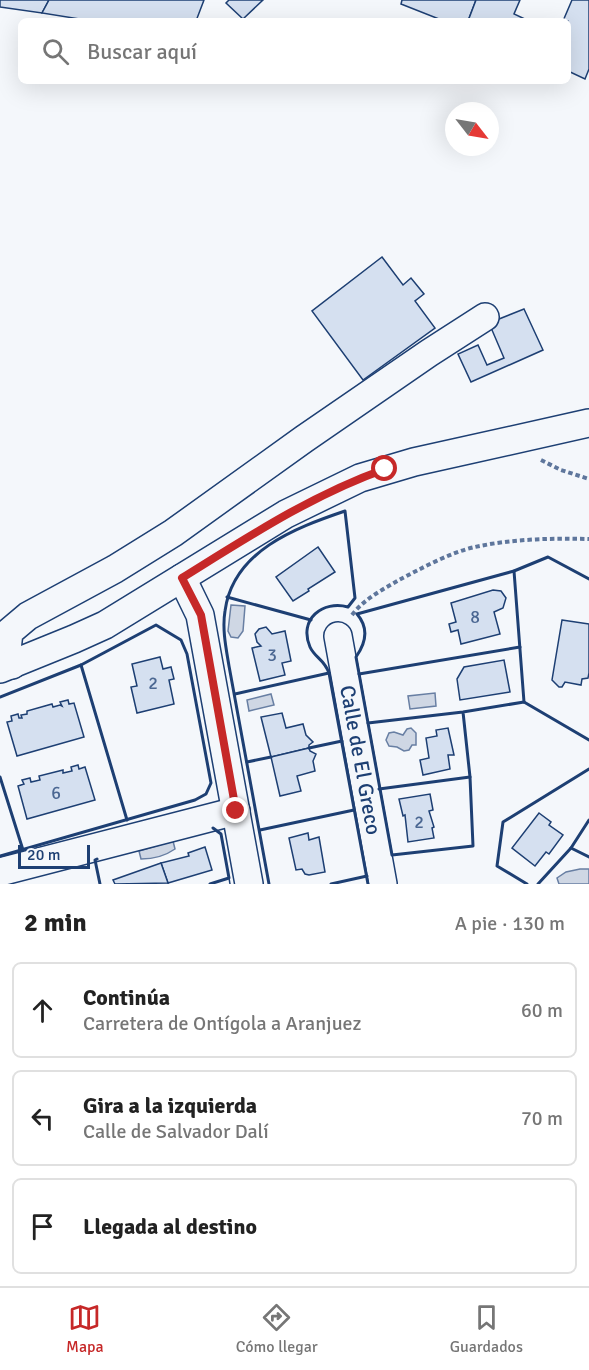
<!DOCTYPE html>
<html lang="es">
<meta charset="utf-8">
<style>
:root{--surface:#fff;--page:#f6f6f6;--text:#222;--muted:#767676;--line:#e0e0e0;--accent:#c62828}
body{margin:0;font-family:Signika,sans-serif;background:var(--page);color:var(--text)}
.compass{position:absolute;left:445px;top:102px;width:54px;height:54px;border-radius:50%;background:var(--surface);box-shadow:0 6px 24px #0002;rotate:121deg}
.scale{position:absolute;left:18px;bottom:15px;width:72px;box-sizing:border-box;padding-left:6px;border:3px solid #1d3f73;border-top:0;font-size:16px;line-height:21px;white-space:nowrap;color:#1d3f73;-webkit-text-stroke:4px #f4f7fb;paint-order:stroke}
.stop{position:absolute;width:18px;height:18px;margin:-14px;border:4px solid #c62828;border-radius:50%;background:#fff}
.stop.end{background:#c62828;border-color:#fff;box-shadow:0 2px 6px #0008}
.list{margin:0;padding:0;list-style:none}
h2{display:flex;justify-content:space-between;align-items:center;height:78px;margin:0;padding:0 24px;font-size:26px}
h2 small{font-size:20px;font-weight:400;color:var(--muted)}
.list li{display:grid;grid-template-columns:39px 1fr auto;gap:18px;align-items:center;box-sizing:border-box;height:96px;margin:0 12px 12px;padding:0 12px;border:2px solid var(--line);border-radius:9px}
.list b{display:block;font-size:22px;white-space:nowrap}
.list p{margin:0;font-size:20px;white-space:nowrap;color:var(--muted)}
.list em{font-size:20px;font-style:normal;color:var(--muted)}
.icon{flex:none;width:33px;height:33px;fill:none;stroke:currentColor;stroke-width:2;stroke-linecap:round;stroke-linejoin:round}
.map{position:relative;flex:none;width:589px;height:884px;overflow:hidden}
.search{position:absolute;background:var(--surface);box-shadow:0 6px 24px #0002;left:18px;right:18px;top:18px;height:66px;display:flex;align-items:center;gap:15px;box-sizing:border-box;padding:0 21px;border-radius:9px;color:var(--muted);font-size:22px}
.sheet{height:402px;background:var(--surface)}
nav{display:flex;justify-content:space-around;align-items:center;box-sizing:border-box;height:84px;border-top:2px solid var(--line);background:var(--surface);font-size:16px;color:var(--muted)}
nav a{display:grid;justify-items:center;gap:3px}
nav .on{color:var(--accent)}
.map>svg:first-child{display:block}
</style>
<div class="map">
<svg width="589" height="884" viewBox="0 0 589 884">
<rect width="100%" height="100%" fill="#f4f7fb"/>
<g fill="#cfd7e4" stroke="#687fa3" stroke-width="1.5">
<path d="M231,605L245,606L243,631L238,638L231,637L228,631Z"/>
<path d="M435,693L436,706L410,709L408,696Z"/>
<path d="M271,694L274,705L249,711L247,700Z"/>
<path d="M411,728L416,733V745H412L409,750L404,751L397,747L389,746L386,740L389,733L394,732L403,735L407,729Z"/>
<path d="M173,841L175,849C165,856 155,859 141,859L139,851Z"/>
<path d="M580,869H589V884H559L557,878L566,872Z"/>
</g>
<g fill="#d5e0f0" stroke="#1d3f73" stroke-width="1.5">
<path d="M0,0H49L42,13L0,7Z"/>
<path d="M49,0H204L196,21H92L42,13Z"/>
<path d="M229,0H263L243,19L226,3Z"/>
<path d="M402,0H476L468,21H444L401,4Z"/>
<path d="M476,0H520L514,14L529,21H468Z"/>
<path d="M572,0H589V69L585,79L568,71V21H563Z"/>
<path d="M382,257L403,285L411,278L424,294L415,301L435,328L363,380L312,311Z"/>
<path d="M524,309L543,350L471,382L458,354L478,345L487,365L504,358L489,323Z"/>
<path d="M318,547L335,572L308,589L309,591L293,601L276,577Z"/>
<path d="M493,590L501,591L506,598L503,608L494,612L500,634L461,644L458,630L451,632L449,624L456,622L451,603Z"/>
<path d="M562,620L589,624V673L588,678L582,679L581,685L565,682L562,687H559L552,680Z"/>
<path d="M266,627L272,634L285,631L291,661L282,663L285,675L260,681L252,648L261,646L257,642L255,634L259,629Z"/>
<path d="M160,657L163,669L171,667L174,679L169,680L174,704L137,713L131,687L137,686L132,664Z"/>
<path d="M504,660L510,692L460,700L457,679L464,667Z"/>
<path d="M68,700L69,704L74,703L84,737L17,756L7,722L12,721L11,716L18,714L19,718H22L21,715L27,714V711L52,704L53,707L60,705L62,706L60,702Z"/>
<path d="M282,713L286,728L303,724L306,735L313,742L309,745V748L271,757L261,717Z"/>
<path d="M448,728L454,755H448L450,769L423,775L420,760L429,758L426,738L437,736L436,730Z"/>
<path d="M309,748L310,751L316,754L313,761L315,771L297,776L301,791L280,796L271,757Z"/>
<path d="M78,765L79,769L85,767L95,800L27,819L18,786L24,784L22,780L30,778L31,782L40,780L39,776L63,770V773L72,771L71,767Z"/>
<path d="M430,794L433,810L429,811L434,827L432,828L434,838L408,842L405,815L403,816L399,799Z"/>
<path d="M539,813L551,822L549,825L563,835L549,854L546,852L535,866L512,848Z"/>
<path d="M308,833L309,840L319,837L325,872L309,875L305,874L302,869L296,870L289,838Z"/>
<path d="M205,847L212,870L168,883L161,863L189,856L188,853Z"/>
<path d="M161,863L168,883L115,884L113,880Z"/>
</g>
<g fill="none" stroke-linecap="round" stroke-linejoin="round">
<defs>
<g id="minor">
<path d="M182,578L200,615L249,884"/>
<path id="s1" d="M338,636L383,884"/>
<path d="M12,665L7,650L9,632L28,616L115,569L173,533L304,439L429,353L485,317"/>
<path d="M0,669L74,639L105,625L286,514L360,478L414,462L589,423"/>
<path d="M0,872L236,811"/>
</g>
</defs>
<use href="#minor" stroke="#1d3f73" stroke-width="30"/>
<g stroke="#5e769c" stroke-width="4" stroke-dasharray="4.5 3" stroke-linecap="butt">
<path d="M541,460L561,470L589,479"/>
<path d="M352,615C364,599 382,590 399,580C420,569 451,552 475,547C511,539 552,538 589,539"/>
</g>
<use href="#minor" stroke="#f4f7fb" stroke-width="27"/>
<path stroke="#1d3f73" stroke-width="1.5" stroke-dasharray="8 3" stroke-linecap="butt" d="M229,878L230,884"/>
<g stroke="#1d3f73" stroke-width="3">
<path d="M514,571L524,702"/>
<path d="M227,597L311,620"/>
<path d="M81,665L127,820"/>
<path d="M359,674L520,647"/>
<path d="M235,694L329,673"/>
<path d="M0,697L81,665L156,625L181,640L187,654L211,783L206,794L195,800L0,856"/>
<path d="M463,712L470,777L473,846L392,855L368,723L463,712L524,702L589,740"/>
<path d="M368,723L356,657C366,643 369,628 357,614L514,571L548,557L589,579"/>
<path d="M309,748L342,741"/>
<path d="M247,762L271,757"/>
<path d="M0,777L23,850"/>
<path d="M379,789L470,777"/>
<path d="M260,830L354,810"/>
<path d="M571,848L589,857"/>
<path d="M97,859L95,860L100,884"/>
<path d="M210,884L229,878L221,834L213,828"/>
<path d="M269,884L229,666C226,648 222,629 225,611C233,551 295,528 345,511L355,598L348,607C323,600 298,619 310,647C315,658 324,659 329,673L368,884"/>
<path d="M331,884L367,876"/>
<path d="M527,884L497,866L503,822L589,769"/>
<path d="M538,884L571,848L589,820"/>
</g>
</g>
<g fill="none" stroke-linecap="round" stroke-linejoin="round">
<path stroke="#c62828" stroke-width="8" d="M236,811L201,615L182,578C248,537 312,495 385,469"/>
</g>
<g text-anchor="middle" stroke-width="4.5" stroke-linejoin="round" paint-order="stroke">
<g font-size="18" fill="#4b6792">
<text x="475" y="623">8</text>
<text x="272" y="661">3</text>
<text x="153" y="689">2</text>
<text x="56" y="799">6</text>
<text x="419" y="828">2</text>
</g>
<g font-size="21" fill="#1d3f73" stroke="#f4f7fb">
<text dy="7" stroke="none"><textPath href="#s1" startOffset="126">Calle de El Greco</textPath></text>
</g>
</g>
</svg>
<svg class="compass" viewBox="-18 -18 36 36"><path d="M0-13l5 13h-10z" fill="#e53935"/><path d="M0 13l5-13h-10z" fill="#767676"/></svg>
<div class="scale">20 m</div>
<div class="stop" style="left:385px;top:469px"></div>
<div class="stop end" style="left:236px;top:811px"></div>
<div class="search"><svg class="icon" aria-label="search" viewBox="0 0 24 24"><circle cx="10" cy="10" r="6"/><path d="M15 15l6 6"/></svg>Buscar aquí</div>
</div>
<section class="sheet">
<h2>2 min<small>A pie · 130 m</small></h2>
<ul class="list">
<li><svg class="icon" aria-label="ahead" viewBox="0 0 24 24"><path d="M12 20V5M6 11l6-6 6 6"/></svg><div><b>Continúa</b><p>Carretera de Ontígola a Aranjuez</p></div><em>60 m</em></li>
<li><svg class="icon" aria-label="left" viewBox="0 0 24 24"><path d="M17 20v-9H6M10 6l-5 5 5 5"/></svg><div><b>Gira a la izquierda</b><p>Calle de Salvador Dalí</p></div><em>70 m</em></li>
<li><svg class="icon" aria-label="arrive" viewBox="0 0 24 24"><path d="M6 21V4h12l-3 4 3 4H6"/></svg><div><b>Llegada al destino</b></div></li>
</ul>
</section>
<nav>
<a class="on"><svg class="icon" aria-label="map" viewBox="0 0 24 24"><path d="M3 6l6-2 6 2 6-2v14l-6 2-6-2-6 2zM9 4v14M15 6v14"/></svg>Mapa</a>
<a><svg class="icon" aria-label="directions" viewBox="0 0 24 24"><path d="M12 3l9 9-9 9-9-9zM9 14v-3h6M13 9l2 2-2 2"/></svg>Cómo llegar</a>
<a><svg class="icon" aria-label="saved" viewBox="0 0 24 24"><path d="M7 4h10v16l-5-4-5 4z"/></svg>Guardados</a>
</nav>
